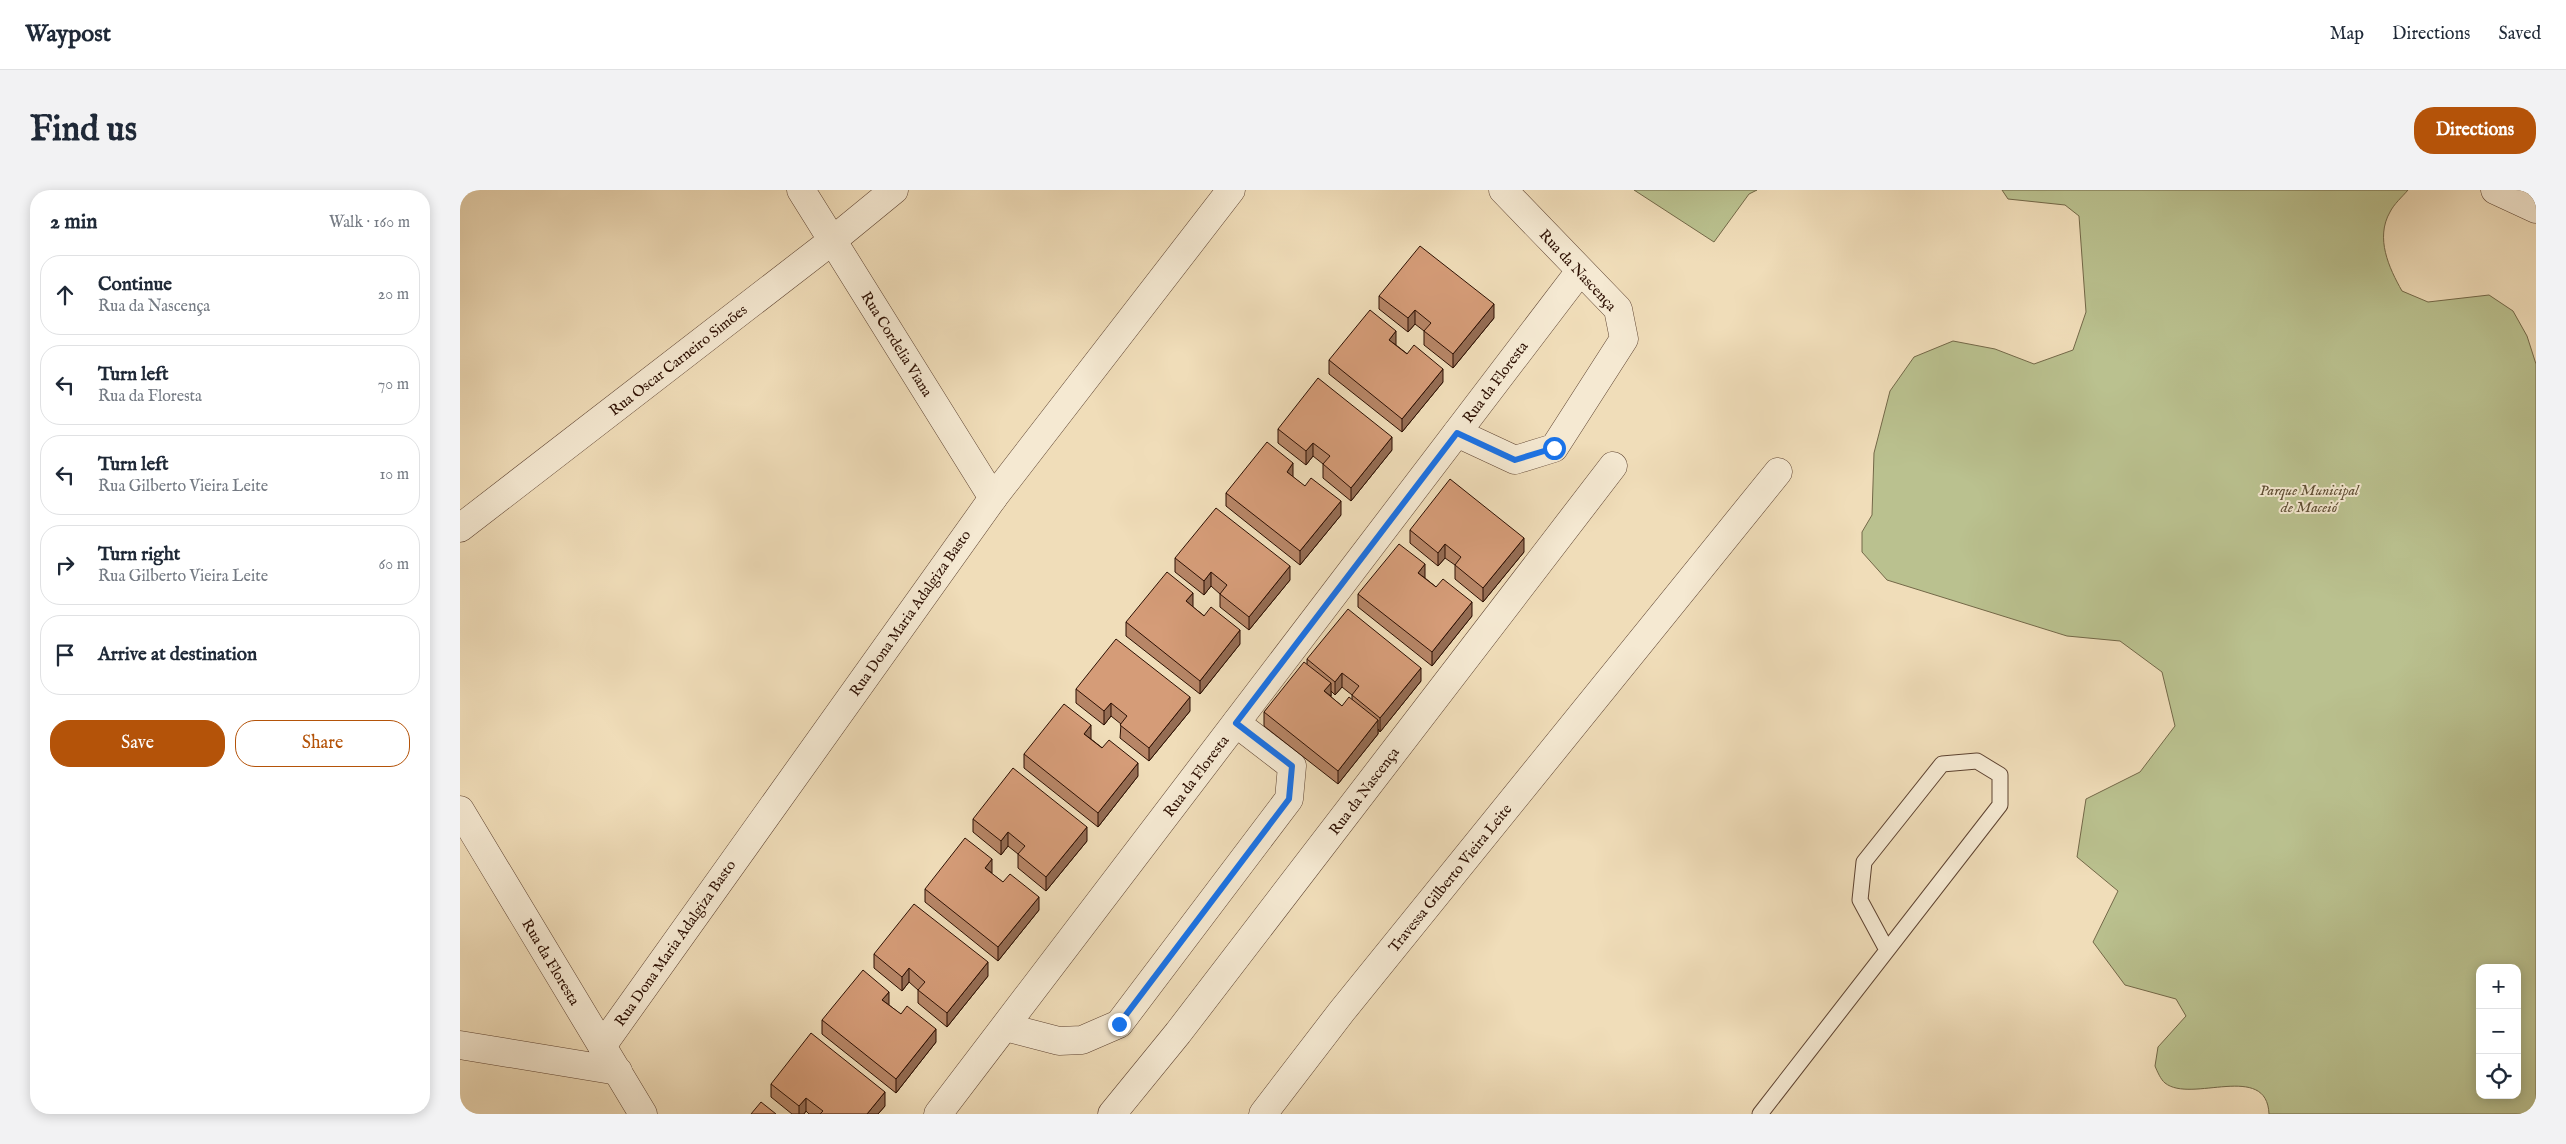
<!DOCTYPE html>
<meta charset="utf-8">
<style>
:root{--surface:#fff;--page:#f2f2f3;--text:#1f2937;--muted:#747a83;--line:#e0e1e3;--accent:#b45309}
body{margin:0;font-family:"IM FELL English",serif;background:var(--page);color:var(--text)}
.controls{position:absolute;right:15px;bottom:15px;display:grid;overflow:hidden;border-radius:10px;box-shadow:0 2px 12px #0003}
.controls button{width:45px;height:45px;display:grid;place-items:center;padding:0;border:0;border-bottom:1px solid var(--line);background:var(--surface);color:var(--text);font:25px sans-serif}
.stop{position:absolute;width:15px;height:15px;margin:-11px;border:4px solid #1a73e8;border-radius:50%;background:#fff}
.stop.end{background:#1a73e8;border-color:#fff;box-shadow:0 1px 5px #0008}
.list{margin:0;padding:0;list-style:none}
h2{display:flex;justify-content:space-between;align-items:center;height:65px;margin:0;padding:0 20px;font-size:21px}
h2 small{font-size:16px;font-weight:400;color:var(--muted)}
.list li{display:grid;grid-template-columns:32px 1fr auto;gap:15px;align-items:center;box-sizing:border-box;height:80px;margin:0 10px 10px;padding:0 10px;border:1px solid var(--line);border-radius:20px}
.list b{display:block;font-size:19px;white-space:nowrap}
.list p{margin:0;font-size:16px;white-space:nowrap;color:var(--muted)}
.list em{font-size:16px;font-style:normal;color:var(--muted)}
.actions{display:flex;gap:10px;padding:15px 20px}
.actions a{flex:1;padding:11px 0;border:1px solid var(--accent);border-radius:20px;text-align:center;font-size:18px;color:var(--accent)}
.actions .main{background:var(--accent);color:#fff}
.icon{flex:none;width:28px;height:28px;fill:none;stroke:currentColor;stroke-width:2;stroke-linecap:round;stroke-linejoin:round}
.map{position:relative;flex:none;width:2076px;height:924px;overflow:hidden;border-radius:20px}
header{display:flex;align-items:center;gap:30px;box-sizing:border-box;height:70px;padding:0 25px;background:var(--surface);border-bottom:1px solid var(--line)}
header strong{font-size:24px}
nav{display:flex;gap:28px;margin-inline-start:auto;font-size:18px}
.intro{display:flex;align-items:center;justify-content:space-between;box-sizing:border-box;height:120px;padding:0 30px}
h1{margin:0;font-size:35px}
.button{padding:12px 22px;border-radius:20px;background:var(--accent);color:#fff;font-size:18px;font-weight:700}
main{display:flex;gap:30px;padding:0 30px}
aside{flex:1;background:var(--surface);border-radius:20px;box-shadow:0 2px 12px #0003}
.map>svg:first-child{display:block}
</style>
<header>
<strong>Waypost</strong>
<nav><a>Map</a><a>Directions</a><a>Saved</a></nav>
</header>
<div class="intro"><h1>Find us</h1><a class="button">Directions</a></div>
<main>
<aside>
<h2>2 min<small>Walk · 160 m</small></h2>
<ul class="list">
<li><svg class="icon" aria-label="ahead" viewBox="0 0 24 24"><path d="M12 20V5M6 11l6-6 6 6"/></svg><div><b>Continue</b><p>Rua da Nascença</p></div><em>20 m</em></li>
<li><svg class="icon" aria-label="left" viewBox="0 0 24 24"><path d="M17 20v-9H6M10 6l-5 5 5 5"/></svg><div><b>Turn left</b><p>Rua da Floresta</p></div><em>70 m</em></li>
<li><svg class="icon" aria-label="left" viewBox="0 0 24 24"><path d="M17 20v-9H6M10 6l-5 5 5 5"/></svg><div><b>Turn left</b><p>Rua Gilberto Vieira Leite</p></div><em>10 m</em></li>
<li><svg class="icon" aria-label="right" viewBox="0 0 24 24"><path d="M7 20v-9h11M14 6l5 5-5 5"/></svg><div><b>Turn right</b><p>Rua Gilberto Vieira Leite</p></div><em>60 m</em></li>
<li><svg class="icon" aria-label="arrive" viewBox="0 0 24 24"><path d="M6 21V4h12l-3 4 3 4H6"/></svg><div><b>Arrive at destination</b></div></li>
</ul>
<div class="actions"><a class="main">Save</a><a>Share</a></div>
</aside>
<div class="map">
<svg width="2076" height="924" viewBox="0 0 2076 924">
<rect width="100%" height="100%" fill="#f0ddb9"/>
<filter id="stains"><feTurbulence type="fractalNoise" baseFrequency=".004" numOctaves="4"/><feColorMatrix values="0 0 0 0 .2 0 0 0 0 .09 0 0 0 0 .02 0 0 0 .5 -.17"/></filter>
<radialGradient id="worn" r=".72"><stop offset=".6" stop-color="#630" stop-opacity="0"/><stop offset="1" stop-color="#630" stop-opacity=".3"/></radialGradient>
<g fill="#bac18f" stroke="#736848" fill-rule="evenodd">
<path d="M1174,0H1297L1289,4L1254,52Z"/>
<path d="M1542,0H1948C1942,7 1934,14 1930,22C1915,48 1929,78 1942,101L1968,112L2029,105L2053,121L2067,146L2076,174V924H1809C1807,871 1731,914 1705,893C1701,890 1697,881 1695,876L1698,857L1726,826L1716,809L1665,795L1633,752L1658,701L1617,667L1626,609L1680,582L1715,536L1702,482L1660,451L1607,446L1427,390L1402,362V342L1412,325L1414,263L1430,201L1454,167L1493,151L1535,159L1574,174L1613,160L1626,122L1619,26L1605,15L1548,9ZM2020,778H2057V905H2020Z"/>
</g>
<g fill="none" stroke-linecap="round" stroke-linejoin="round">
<defs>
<path id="service" d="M1300,924L1540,615V585L1517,571L1482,574L1404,672L1400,710L1427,760"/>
<g id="minor">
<path d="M341,0L533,308"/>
<path d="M2035,0L2076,19"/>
<path d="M997,243L1055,270L1094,258L1164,149L1158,119L1043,0"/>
<path d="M0,338L373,50L434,0"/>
<path d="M545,837L599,851L622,850L659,834L829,609L832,576L776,533"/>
<path d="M0,855L158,881"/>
<path d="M142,856L533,308L771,0"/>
<path d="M478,924L1120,81"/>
<path d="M652,924L718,843L1153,276"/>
<path d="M803,924L882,821L1318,282"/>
</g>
<path id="tertiary" d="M0,620L183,924"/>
</defs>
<use href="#service" stroke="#5d4230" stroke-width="17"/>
<use href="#minor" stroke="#5d4230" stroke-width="29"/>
<use href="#tertiary" stroke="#5d4230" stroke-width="29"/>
<use href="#service" stroke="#f5e9d2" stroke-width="15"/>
<use href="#minor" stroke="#f5e9d2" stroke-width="28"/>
<use href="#tertiary" stroke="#f5e9d2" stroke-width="28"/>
</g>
<g fill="#b78667" stroke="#2c0f02" fill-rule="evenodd">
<path d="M919,106L1034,128L993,178L964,155V141L955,134L948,142L919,119Z"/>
<path d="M936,155L983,192L942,242L869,184V170Z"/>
<path d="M818,239L932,260L891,311L863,288V274L853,266L846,275L818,253Z"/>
<path d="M833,287L881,325L840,375L766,316V303Z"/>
<path d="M950,340L1064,362L1023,412L995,389V375L985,368L978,376L950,353Z"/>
<path d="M715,368L830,390L789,440L760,417V404L751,396L744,405L715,382Z"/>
<path d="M965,388L1012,426L972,476L898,417V404Z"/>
<path d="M733,417L780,454L740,504L666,446V432Z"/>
<path d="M847,469L961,491L920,542L918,539V544L878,594L804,536V522L847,474ZM882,497L892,505V510L882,516L871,507V501L875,505Z"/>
<path d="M616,499L730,521L689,571L660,548L661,534L651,526L644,535L616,513Z"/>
<path d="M631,549L678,586L638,637L564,578V564Z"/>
<path d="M513,629L627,651L586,701L558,678V664L548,656L541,665L513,642Z"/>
<path d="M531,683L579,720L538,771L465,712V699Z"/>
<path d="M414,764L528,786L487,837L458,813V800L449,792L442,801L414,778Z"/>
<path d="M429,815L476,852L436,903L362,844V830Z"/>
<path d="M311,894L425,916L418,924H349L346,921L344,924H332L311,907Z"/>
</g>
<g fill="#956d54" stroke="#2c0f02">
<path d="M1034,114V128L993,178V164Z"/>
<path d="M955,120V134L948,142V128Z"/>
<path d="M936,141V155L929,150Z"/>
<path d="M983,179V192L942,242V229Z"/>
<path d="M932,247V260L891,311V298Z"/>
<path d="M853,253V266L846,275V261Z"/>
<path d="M833,273V287L827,282Z"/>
<path d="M881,311V325L840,375V361Z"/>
<path d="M1064,348V362L1023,412V398Z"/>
<path d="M985,354V368L978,376V363Z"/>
<path d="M965,374V388L958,383Z"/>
<path d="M830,376V390L789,440V427Z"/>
<path d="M751,382V396L744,405V391Z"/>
<path d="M733,403V417L726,411Z"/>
<path d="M1012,412V426L972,476V462Z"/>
<path d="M780,440V454L740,504V491Z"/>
<path d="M961,478V491L920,542V528Z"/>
<path d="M882,483V497L875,505V492Z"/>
<path d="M871,493V506L864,501Z"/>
<path d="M730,507V521L689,571V558Z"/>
<path d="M651,513V526L644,535V521Z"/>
<path d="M918,530V544L878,594V581Z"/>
<path d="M631,535V549L624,544Z"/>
<path d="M678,573V586L638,637V623Z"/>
<path d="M627,637V651L586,701V687Z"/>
<path d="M548,642V656L541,665V651Z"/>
<path d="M532,669V683L525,678Z"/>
<path d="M579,707V720L538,771V757Z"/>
<path d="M528,772V786L487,837V823Z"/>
<path d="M449,778V792L442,801V787Z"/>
<path d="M429,802V815L422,810Z"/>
<path d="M476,839V852L436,903V889Z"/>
<path d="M425,902V916L418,924H407Z"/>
<path d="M346,908V921L344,924H339V916Z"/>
</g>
<g fill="#d59c78" stroke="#2c0f02">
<path d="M960,56L1034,114L993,164L964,141L971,133L955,120L948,128L919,106Z"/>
<path d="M910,120L936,141L929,150L947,164L954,155L983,179L942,229L869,170Z"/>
<path d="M858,188L932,247L891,298L863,274L870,266L853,253L846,261L818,239Z"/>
<path d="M807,252L833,273L827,282L845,296L851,288L881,311L840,361L766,303Z"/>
<path d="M990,289L1064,348L1023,398L995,375L1001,367L985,354L978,363L950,340Z"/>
<path d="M756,318L830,376L789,427L760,404L767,395L751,382L744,391L715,368Z"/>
<path d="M939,354L965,374L958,383L976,397L983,389L1012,412L972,462L898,404Z"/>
<path d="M707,382L733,403L726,411L744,426L751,417L780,440L740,491L666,432Z"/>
<path d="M888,419L961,478L920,528L892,505L899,496L882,483L875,492L847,469Z"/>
<path d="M656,449L730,507L689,558L660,535L667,526L651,513L644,521L616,499Z"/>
<path d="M844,472L871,493L864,501L882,516L889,507L918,530L878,581L804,522Z"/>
<path d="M604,514L631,535L624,544L642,558L649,550L678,573L638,623L564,564Z"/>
<path d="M553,578L627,637L586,687L558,664L565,656L548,642L541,651L513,629Z"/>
<path d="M505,648L532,669L525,678L543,692L550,684L579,707L538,757L465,699Z"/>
<path d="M454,714L528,772L487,823L458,800L465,792L449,778L442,787L414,764Z"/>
<path d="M403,780L429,802L422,810L441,824L447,816L476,839L436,889L362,830Z"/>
<path d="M351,843L425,902L407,924H360L363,921L346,908L339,916L311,894Z"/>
<path d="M301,912L316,924H291Z"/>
</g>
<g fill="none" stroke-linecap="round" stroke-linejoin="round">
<path stroke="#1a73e8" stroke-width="6" d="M659,834L829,609L832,576L776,533L997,243L1055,270L1094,258"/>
</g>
<g text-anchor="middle" stroke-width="4" stroke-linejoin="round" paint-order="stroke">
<g font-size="15" fill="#2c0f02" stroke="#f5e9d2">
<text transform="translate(1118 80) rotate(47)" y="5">Rua da Nascença</text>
<text transform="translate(437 154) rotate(58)" y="5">Rua Cordelia Viana</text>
<text transform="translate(218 170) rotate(-38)" y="5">Rua Oscar Carneiro Simões</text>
<text transform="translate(1035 192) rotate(-53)" y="5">Rua da Floresta</text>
<text transform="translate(450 423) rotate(-55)" y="5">Rua Dona Maria Adalgiza Basto</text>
<text transform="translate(736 586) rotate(-53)" y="5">Rua da Floresta</text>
<text transform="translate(904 601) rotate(-53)" y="5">Rua da Nascença</text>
<text transform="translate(990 688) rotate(-51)" y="5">Travessa Gilberto Vieira Leite</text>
<text transform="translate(215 753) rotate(-55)" y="5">Rua Dona Maria Adalgiza Basto</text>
<text transform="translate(91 772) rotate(59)" y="5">Rua da Floresta</text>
</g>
<g font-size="15" font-style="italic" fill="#5e4d33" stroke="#f5e9d2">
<text x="1849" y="305">Parque Municipal<tspan x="1849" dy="17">de Maceió</tspan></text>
</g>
</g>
<rect width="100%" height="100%" filter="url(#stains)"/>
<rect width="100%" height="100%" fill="url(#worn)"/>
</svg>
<div class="controls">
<button>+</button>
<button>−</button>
<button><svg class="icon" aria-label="locate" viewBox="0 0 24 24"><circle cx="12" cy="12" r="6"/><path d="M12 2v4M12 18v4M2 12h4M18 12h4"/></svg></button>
</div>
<div class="stop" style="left:1094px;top:258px"></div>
<div class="stop end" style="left:659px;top:834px"></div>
</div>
</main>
